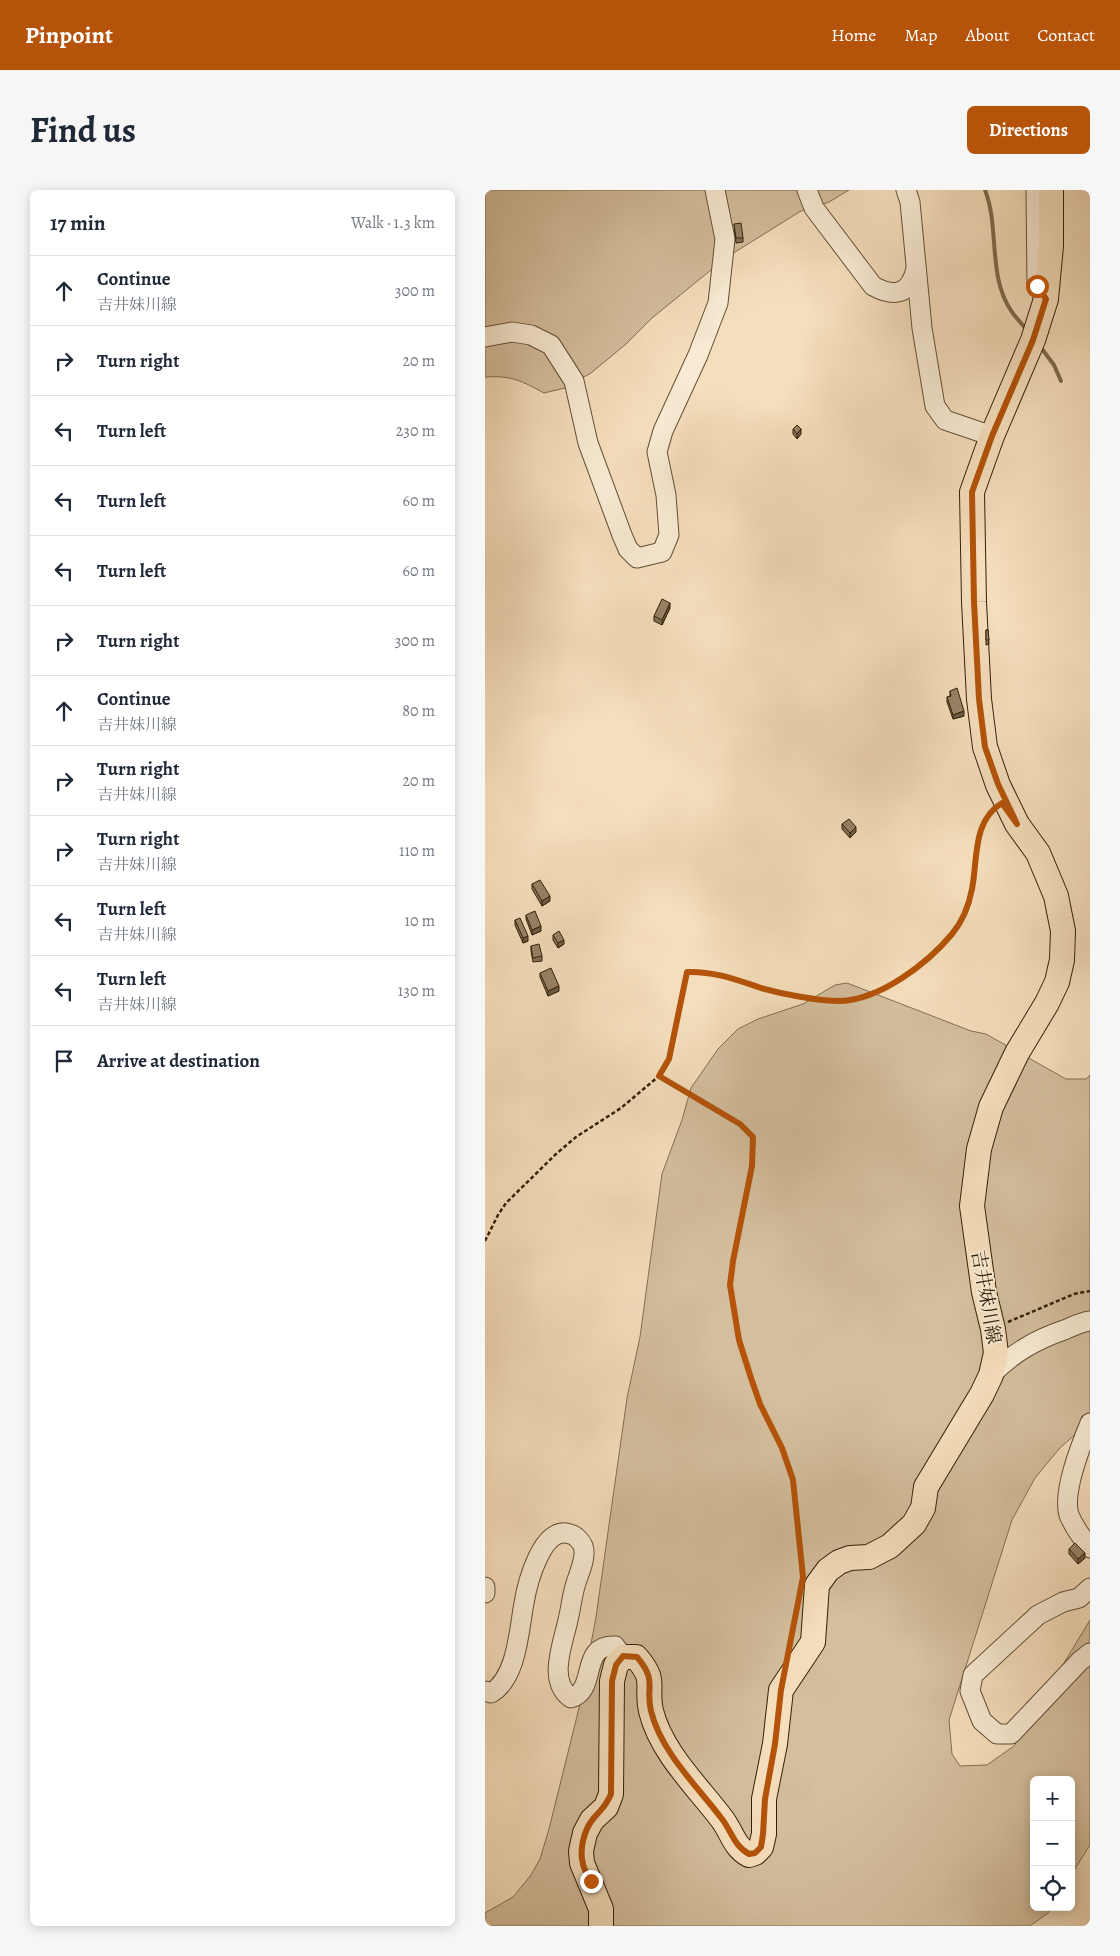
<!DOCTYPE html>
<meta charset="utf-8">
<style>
:root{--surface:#fff;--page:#f6f6f7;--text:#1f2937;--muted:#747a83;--line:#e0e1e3;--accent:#b45309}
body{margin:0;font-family:Alegreya,"Noto Serif JP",serif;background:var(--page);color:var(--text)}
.controls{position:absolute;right:15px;bottom:15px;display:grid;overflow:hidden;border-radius:8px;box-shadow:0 2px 12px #0003}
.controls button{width:45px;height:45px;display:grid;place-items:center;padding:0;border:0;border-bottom:1px solid var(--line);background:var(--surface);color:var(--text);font:25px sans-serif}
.stop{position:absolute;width:15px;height:15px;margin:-11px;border:4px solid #b45309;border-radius:50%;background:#fff}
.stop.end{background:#b45309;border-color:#fff;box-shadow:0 1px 5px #0008}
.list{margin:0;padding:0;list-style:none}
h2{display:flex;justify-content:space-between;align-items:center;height:65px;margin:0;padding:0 20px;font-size:21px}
h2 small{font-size:16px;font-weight:400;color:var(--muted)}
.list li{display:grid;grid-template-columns:32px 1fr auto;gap:15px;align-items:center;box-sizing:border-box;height:70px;padding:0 20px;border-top:1px solid var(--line)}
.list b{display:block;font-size:19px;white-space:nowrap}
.list p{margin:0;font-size:16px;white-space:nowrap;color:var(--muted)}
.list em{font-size:16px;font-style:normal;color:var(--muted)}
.icon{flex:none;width:28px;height:28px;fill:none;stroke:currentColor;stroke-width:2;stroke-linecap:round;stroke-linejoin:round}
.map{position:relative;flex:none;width:605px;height:1736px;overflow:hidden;border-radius:8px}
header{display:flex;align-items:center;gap:30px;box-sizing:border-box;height:70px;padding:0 25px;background:var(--accent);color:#fff}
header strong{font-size:24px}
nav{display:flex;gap:28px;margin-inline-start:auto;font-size:18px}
.intro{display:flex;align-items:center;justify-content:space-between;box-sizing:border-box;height:120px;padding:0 30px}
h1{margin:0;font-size:35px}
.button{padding:12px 22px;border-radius:8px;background:var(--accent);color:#fff;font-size:18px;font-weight:700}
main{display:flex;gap:30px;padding:0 30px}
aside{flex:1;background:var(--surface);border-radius:8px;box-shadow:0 2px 12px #0003}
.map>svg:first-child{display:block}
</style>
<header>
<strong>Pinpoint</strong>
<nav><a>Home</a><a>Map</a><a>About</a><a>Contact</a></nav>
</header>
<div class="intro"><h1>Find us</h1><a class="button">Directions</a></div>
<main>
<aside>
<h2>17 min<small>Walk · 1.3 km</small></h2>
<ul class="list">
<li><svg class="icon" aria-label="ahead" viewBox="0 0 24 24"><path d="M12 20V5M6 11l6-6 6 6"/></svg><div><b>Continue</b><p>吉井妹川線</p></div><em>300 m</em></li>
<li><svg class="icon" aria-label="right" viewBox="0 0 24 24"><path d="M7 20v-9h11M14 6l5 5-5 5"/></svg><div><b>Turn right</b></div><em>20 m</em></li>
<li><svg class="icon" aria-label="left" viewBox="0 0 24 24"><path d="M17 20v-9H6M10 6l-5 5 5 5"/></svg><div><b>Turn left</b></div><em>230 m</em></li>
<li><svg class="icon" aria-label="left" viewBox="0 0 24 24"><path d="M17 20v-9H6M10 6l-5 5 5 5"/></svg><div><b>Turn left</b></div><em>60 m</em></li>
<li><svg class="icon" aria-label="left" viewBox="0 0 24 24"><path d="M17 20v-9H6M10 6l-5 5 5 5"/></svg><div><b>Turn left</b></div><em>60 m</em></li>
<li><svg class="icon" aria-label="right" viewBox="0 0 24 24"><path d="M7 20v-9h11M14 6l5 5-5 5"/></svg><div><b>Turn right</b></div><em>300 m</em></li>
<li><svg class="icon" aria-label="ahead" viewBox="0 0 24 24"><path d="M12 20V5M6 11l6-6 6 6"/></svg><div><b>Continue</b><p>吉井妹川線</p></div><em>80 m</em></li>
<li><svg class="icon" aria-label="right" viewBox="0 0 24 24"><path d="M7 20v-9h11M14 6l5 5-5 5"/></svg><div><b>Turn right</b><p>吉井妹川線</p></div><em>20 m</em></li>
<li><svg class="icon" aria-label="right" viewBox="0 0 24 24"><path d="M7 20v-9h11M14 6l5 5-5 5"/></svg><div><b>Turn right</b><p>吉井妹川線</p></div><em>110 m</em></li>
<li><svg class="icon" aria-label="left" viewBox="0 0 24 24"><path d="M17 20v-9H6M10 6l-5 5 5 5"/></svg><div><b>Turn left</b><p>吉井妹川線</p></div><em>10 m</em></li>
<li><svg class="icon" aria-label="left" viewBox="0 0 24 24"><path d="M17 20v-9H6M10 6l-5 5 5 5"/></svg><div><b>Turn left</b><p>吉井妹川線</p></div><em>130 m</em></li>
<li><svg class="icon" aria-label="arrive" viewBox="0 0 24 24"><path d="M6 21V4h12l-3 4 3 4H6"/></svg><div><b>Arrive at destination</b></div></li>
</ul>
</aside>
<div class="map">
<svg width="605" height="1736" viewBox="0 0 605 1736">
<rect width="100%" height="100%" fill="#f5debc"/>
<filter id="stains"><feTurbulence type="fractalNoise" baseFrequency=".004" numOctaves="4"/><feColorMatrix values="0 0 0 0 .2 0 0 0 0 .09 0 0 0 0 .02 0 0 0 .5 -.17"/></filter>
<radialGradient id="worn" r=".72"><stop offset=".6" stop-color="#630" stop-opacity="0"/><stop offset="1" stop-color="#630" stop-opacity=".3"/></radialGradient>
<g fill="#d4be9d" stroke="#836f52">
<path d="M0,0H364L344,12L316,21L242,67L167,128L141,154L106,183L80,198L59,203C37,191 26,185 0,187Z"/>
<path d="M362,793L486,841L501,844L581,889H601L605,885V1231L574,1259L550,1288L527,1330L464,1530L467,1564L475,1576L502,1575L529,1556L605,1430V1655L586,1685V1590H549V1717H567L563,1723L545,1736H0V1723L28,1707L46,1685L55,1669L64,1639L94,1518L111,1427L142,1208L155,1147L177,984L197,930L206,898L233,859L253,839L273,829L318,814L350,795Z"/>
</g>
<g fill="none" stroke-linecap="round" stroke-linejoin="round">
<g stroke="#7f6b4f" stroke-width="4">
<path d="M500,0C515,38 502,87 527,122C531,128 537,134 542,140"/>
<path d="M554,155L569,175L576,191"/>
</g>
<defs>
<g id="minor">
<path d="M322,0L329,18L388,96C410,108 425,104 431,79"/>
<path d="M421,0L425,12L437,138L450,216L460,230L507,246"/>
<path d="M551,0L552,96L558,104"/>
<path d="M0,147L27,142L46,145L66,155L89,191L103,253L137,345L143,359L152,368L177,362L184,345L181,305L172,262L178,241L213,165L233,113L240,49L230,0"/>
<path d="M506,1185C528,1163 550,1150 579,1140C587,1137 596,1132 605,1131"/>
<path d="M605,1233C596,1255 577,1302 584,1325C589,1337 597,1348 605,1358"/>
<path d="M0,1397V1403"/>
<path d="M605,1398L594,1408L578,1412L553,1425L488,1485L485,1501L497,1531L512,1544H526L595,1471L605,1463"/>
<path d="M0,1501L6,1503C32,1488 34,1440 39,1413C42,1395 57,1334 85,1344C90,1345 96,1351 98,1356C102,1367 94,1383 91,1393C87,1405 86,1418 83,1430C78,1454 62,1491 86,1508C113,1500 94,1454 130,1456L138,1467"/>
</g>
<path id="major" d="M116,1736V1719L97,1673L96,1661L100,1643L107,1630L121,1617L126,1604L127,1491L131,1475L138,1467H151C173,1492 160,1495 166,1521C176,1562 212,1596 237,1629C247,1642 249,1657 264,1665L270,1663L276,1657L279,1644V1609L290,1554L296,1500L328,1452L332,1395L343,1380L354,1372L365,1368L384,1367L405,1356L429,1334L438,1318L441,1297L497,1204L506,1185L511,1163L508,1139L499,1102L487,1016L494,959L506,917L532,863L562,813L572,792L577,770L578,741L571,706L553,663L532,634L513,595L500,557L494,509L489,412L487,302L507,246L548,150L561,109L566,56V0"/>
</defs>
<use href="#minor" stroke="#635035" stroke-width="21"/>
<use href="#major" stroke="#322008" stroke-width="26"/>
<g stroke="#322008" stroke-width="2.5" stroke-dasharray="4 2.5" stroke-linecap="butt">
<path d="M174,886L255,934L267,947V977L248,1071L245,1095L254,1150L265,1188L275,1215L297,1258L308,1290L317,1385"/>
<path d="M0,1051L13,1025L21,1013L71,964L91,947L136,918L174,886L184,869L202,782C228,781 251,790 276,798C294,803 341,813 358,810C380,807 399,798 418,787C442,772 465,751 478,725C495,692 483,650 507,620"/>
<path d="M523,1132L589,1104L605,1101"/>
<path d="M305,1453L311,1422"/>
</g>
<use href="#minor" stroke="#f8ead3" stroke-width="19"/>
<use href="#major" stroke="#f5debc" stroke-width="24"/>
</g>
<g fill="#827158" stroke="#322008">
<path d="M249,34L258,48V52L251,53Z"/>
<path d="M308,239L316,244L312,249L308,244Z"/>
<path d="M185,418L177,435L169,431V426Z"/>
<path d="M501,440H503L504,454L501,455Z"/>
<path d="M465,501L479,526L468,529L462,512V507L465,506Z"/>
<path d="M357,634L371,642L365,648L357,639Z"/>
<path d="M47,694L65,711L57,716L47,699Z"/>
<path d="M41,725L56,741L47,745L41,729Z"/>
<path d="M30,730L43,751L38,753L30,735Z"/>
<path d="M68,745L79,754L73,758L68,750Z"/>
<path d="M46,756L57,766V771L48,772L46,761Z"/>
<path d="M55,783L74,801L63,806L55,787Z"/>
<path d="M584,1359L600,1368L593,1374L584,1364Z"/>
</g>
<g fill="#6a5c47" stroke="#322008">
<path d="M316,239V244L312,249V244Z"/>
<path d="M185,413V418L177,435V430Z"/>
<path d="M479,521V526L468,529V525Z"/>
<path d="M371,637V642L365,648V643Z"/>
<path d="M65,706V711L57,716V711Z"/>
<path d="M56,736V741L47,745V740Z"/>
<path d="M43,746V751L38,753V748Z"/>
<path d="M79,750V754L73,758V753Z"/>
<path d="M74,796V801L63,806V801Z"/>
<path d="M600,1363V1368L593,1374V1369Z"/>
</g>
<g fill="#978366" stroke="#322008">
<path d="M256,33L258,48H251L249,34Z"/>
<path d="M312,235L316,239L312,244L308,239Z"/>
<path d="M177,409L185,413L177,430L169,426Z"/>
<path d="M501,440H503L504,450H501Z"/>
<path d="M472,498L479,521L468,525L462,507L466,506L465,501Z"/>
<path d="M364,629L371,637L365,643L357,634Z"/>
<path d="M55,690L65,706L57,711L47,694Z"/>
<path d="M50,721L56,736L47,740L41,725Z"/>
<path d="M35,728L43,746L38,748L30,730Z"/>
<path d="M74,741L79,750L73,753L68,745Z"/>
<path d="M54,754L57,766L48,768L46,756Z"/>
<path d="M66,778L74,796L63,801L55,783Z"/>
<path d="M590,1353L600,1363L593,1369L584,1359Z"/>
</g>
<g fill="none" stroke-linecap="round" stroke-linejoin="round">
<path stroke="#b45309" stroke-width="6" d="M106,1691C103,1686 99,1680 98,1674C94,1660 99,1640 108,1629C117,1618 120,1618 126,1604L127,1491L131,1475L138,1466L152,1467C173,1492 160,1496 166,1521C176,1562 212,1596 237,1629C247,1642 249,1656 264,1664L270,1663L276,1657L278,1644L280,1609L290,1554L296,1500L318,1387L308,1290L297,1258L275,1214L266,1188L254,1150L245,1095L248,1071L267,976L268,947L255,934L174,886L184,869L202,782C229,781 252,790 276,798C298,804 332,811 355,811C395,810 443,773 467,744C477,732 484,715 487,699C493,669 487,631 517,613L532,634L513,594L500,557L494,509L489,412L487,302L507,246L548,150L561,109L552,96"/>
</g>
<g text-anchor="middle" stroke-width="4" stroke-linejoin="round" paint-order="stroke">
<g font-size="19" fill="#322008" stroke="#f8ead3">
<text transform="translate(502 1107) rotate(80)" y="7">吉井妹川線</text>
</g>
</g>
<rect width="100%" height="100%" filter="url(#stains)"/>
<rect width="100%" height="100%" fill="url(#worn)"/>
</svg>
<div class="controls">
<button>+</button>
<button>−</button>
<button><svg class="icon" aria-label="locate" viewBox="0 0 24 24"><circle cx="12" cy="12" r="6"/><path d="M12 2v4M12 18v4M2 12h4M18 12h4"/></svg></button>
</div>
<div class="stop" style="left:552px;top:96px"></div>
<div class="stop end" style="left:106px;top:1691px"></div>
</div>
</main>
